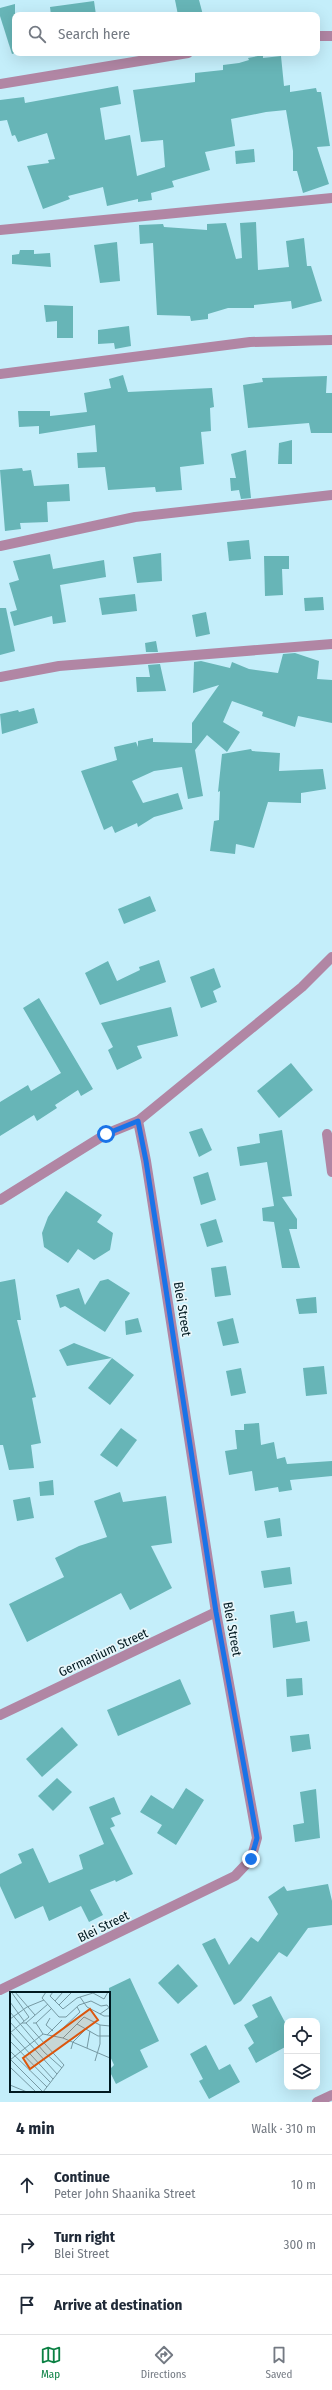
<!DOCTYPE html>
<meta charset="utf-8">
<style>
:root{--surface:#fff;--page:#f6f6f7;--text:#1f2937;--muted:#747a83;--line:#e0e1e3;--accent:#0b8043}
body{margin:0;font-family:"Fira Sans Condensed",sans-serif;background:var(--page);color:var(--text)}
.controls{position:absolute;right:12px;bottom:12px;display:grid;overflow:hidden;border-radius:8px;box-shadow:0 4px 16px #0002}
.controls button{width:36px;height:36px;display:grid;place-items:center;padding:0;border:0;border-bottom:1px solid var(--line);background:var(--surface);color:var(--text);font:20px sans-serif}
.stop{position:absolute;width:12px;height:12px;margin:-9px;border:3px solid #1a73e8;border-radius:50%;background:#fff}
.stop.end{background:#1a73e8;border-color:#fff;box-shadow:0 1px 4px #0008}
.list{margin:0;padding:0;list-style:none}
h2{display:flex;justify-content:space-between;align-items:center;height:52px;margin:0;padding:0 16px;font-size:17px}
h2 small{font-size:13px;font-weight:400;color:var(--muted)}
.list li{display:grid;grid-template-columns:26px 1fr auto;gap:12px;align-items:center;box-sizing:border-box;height:60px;padding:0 16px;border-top:1px solid var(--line)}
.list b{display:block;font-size:15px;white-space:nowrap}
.list p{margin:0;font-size:13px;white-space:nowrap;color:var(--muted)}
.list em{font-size:13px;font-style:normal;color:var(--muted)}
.icon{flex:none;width:22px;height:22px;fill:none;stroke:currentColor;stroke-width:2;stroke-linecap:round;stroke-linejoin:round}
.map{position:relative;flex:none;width:332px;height:2102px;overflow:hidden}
.search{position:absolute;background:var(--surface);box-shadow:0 4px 16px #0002;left:12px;right:12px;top:12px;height:44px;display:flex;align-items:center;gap:10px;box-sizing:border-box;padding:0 14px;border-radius:8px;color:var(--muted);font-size:15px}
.sheet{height:232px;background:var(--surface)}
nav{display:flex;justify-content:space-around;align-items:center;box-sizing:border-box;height:56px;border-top:1px solid var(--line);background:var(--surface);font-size:11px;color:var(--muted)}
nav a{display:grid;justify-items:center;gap:2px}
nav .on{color:var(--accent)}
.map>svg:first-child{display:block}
</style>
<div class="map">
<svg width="332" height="2102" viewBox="0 0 332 2102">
<rect width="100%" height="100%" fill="#c4eefa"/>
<g fill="#67b5b7">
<path d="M175,0H199L203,15H178Z"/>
<path d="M94,1L96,15H51L50,7Z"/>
<path d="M15,4V53L12,54L0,16V8Z"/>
<path d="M263,55V58L281,56L284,86L290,85V92L316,88L317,92H321L330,146L317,147L329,184L303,193L297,171H293V151L286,110L266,112L231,119L235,146L205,152L210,170L172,181L174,187L151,193L152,200L138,202V199L107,206L103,187L68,196L70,199L43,209L27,166L49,163L48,160L55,159L47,133L18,142L15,135L12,136L7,120L0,121V100L24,97L25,103L118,86L121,104L100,108L105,140L130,135L137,176L165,167L163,140L141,142L133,90L195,82V73L223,70V65L239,63L249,60L248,58Z"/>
<path d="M254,149L255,162L236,164L235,151Z"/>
<path d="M256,222L258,270L289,267L286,241L304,238L307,266H311L322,301L292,309L291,301L254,305V308H228L208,314V319L191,321L190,316L157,315L153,243L140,244L139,225L163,224L164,227L207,230V224L226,223L236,259L242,258L240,223Z"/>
<path d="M117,242L120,281L100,283L94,245Z"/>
<path d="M20,250H34V254L50,253L51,267L12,264V255L19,254Z"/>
<path d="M44,305L73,306V338H57V321L46,322Z"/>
<path d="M129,326L131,346L115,349L114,343L98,344V330Z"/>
<path d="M123,375L128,392L212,388L214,407L210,408L211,431L201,432L204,464L180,467L182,490L156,492L155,487L108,490L105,467L78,468L77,453L97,452L95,425L39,434V426L19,427L18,411H50V416L87,412L84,393L111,388L109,379Z"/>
<path d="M327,376L326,393H332V433H311L309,423L248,428L243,385L263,382L262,378Z"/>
<path d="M292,440V464H278L279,443Z"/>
<path d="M246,450L251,498L241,499L239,490L231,491L230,478H236L231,454Z"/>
<path d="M22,468L23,471L31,470L34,486L69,484L70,501L47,502L48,522L20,523L21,529L5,531L0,470Z"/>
<path d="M249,540L251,559L229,561L227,542Z"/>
<path d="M161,553L162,581L137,583L133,557Z"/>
<path d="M50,554L53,569L104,560L106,577L60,585L66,622L53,624L52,616L14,626L10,612L17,610L9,583L19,580L13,561Z"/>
<path d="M264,556H289V569H282L283,595L265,596Z"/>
<path d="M135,594L137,611L102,615L99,598Z"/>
<path d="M323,597L324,610L305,611L304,598Z"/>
<path d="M0,608H6L15,651L0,655Z"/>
<path d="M206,612L210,634L196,637L192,615Z"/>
<path d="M156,641L158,652H146L145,643Z"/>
<path d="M295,653L319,661L317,679L332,680V723L298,716L295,727L262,716L263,712L232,701L223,722L240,732L227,752L207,735L195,750L203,796L188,799L182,767L154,771L132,781L143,803L178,793L183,809L154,817L138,827L137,823L115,833L112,826L104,830L81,771L117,760L114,747L136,742L138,747V741L153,738V742L192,743V723L219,685L193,693L194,662L201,661L230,668L232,662L249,669L278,673L283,654Z"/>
<path d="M160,664L166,691L137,692L136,677H150L148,665Z"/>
<path d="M34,708L38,723L2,734L0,714L18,710L19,712Z"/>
<path d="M251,749L252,751L280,753L279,771L323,769L326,789L301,793V803L268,802L254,848L236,844L235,854L210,851L214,821L219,820L220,791L218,792L222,754Z"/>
<path d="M150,896L156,911L124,924L118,909Z"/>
<path d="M159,960L166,982L100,1005L85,973L108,961L117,981L140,970L139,967Z"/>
<path d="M214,968L221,987L213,991L217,1002L201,1008L190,977Z"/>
<path d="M39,998L93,1089L81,1096L78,1090L55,1105L57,1108L37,1121L34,1115L0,1136V1102L28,1085L31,1091L61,1073L23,1008Z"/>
<path d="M171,1007L178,1036L137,1046L142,1058L117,1070L108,1050L113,1047L101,1023Z"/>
<path d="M291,1063L313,1090L279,1118L257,1091Z"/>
<path d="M202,1128L212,1150L199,1157L189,1132Z"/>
<path d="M282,1130L292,1196L282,1197L297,1219V1229H289L300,1268H282L274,1222L263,1221L262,1208L274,1206L267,1162L240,1166L237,1147L260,1143L259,1134Z"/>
<path d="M208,1172L216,1200L201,1205L193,1177Z"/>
<path d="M66,1191L102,1215L97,1222L113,1233L110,1250L94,1260L78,1249L68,1263L44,1247L42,1233L48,1217Z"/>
<path d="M216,1219L223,1242L207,1247L200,1224Z"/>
<path d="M226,1266L231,1295L215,1297L211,1268Z"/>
<path d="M15,1279L21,1320H17L36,1397L32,1398L41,1443L31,1445L34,1468L9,1470L3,1445H0V1282Z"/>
<path d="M108,1279L130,1293L105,1332L65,1306L60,1308L56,1295L79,1288L85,1305L100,1281Z"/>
<path d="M316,1297L317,1313L299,1314L296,1299Z"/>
<path d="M138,1318L142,1332L126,1335L125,1321Z"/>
<path d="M233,1318L239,1343L223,1346L217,1322Z"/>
<path d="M74,1343L112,1358L134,1375L110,1405L88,1388L112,1358L67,1366L59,1350Z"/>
<path d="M324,1366L327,1394L306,1396L303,1368Z"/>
<path d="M241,1368L246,1393L231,1396L226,1371Z"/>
<path d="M259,1423L261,1445L274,1442L277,1459L285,1457L287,1464L332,1461V1476L290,1480L292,1490L279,1492L278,1487L255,1491L252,1471L229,1475L225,1451L237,1449L235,1430H244V1424Z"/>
<path d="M121,1428L137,1440L117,1467L100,1455Z"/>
<path d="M53,1480L54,1495L40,1496L39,1482Z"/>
<path d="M120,1492L123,1502L166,1496L172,1543L151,1546L172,1588L130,1610L121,1593L27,1642L9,1604L64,1577L55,1558L79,1546L107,1537L94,1501Z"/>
<path d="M30,1497L34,1518L17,1521L13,1500Z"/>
<path d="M280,1518L282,1536L267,1538L264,1521Z"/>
<path d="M290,1567L292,1584L264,1588L261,1571Z"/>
<path d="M294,1611L296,1623L307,1621L310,1641L273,1648L270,1615Z"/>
<path d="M302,1678L303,1695L287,1697L286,1679Z"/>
<path d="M180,1679L191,1704L118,1736L107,1710Z"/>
<path d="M62,1727L78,1745L42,1777L26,1759Z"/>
<path d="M309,1734L311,1749L292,1752L290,1736Z"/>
<path d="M57,1778L72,1792L53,1811L38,1796Z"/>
<path d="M186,1788L204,1800L176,1845L157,1833L162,1825L140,1812L151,1795L173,1809Z"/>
<path d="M316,1789L320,1838L295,1842L293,1825L304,1823L300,1792Z"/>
<path d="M114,1797L121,1814L111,1818L115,1826L110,1828L133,1874L116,1882L115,1880L90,1890L103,1915L89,1922L81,1906L49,1921L43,1906L15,1919L0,1886V1874L22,1863L18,1854L33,1848L49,1883L83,1869L79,1855L104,1844L89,1807Z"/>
<path d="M328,1884L332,1901V1925L308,1928L287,1957L279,1952L241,2001L234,2005L202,1944L215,1938L229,1965L251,1937L258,1942L278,1914L268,1897L284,1886L287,1891Z"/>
<path d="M178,1964L198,1986L178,2004L158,1983Z"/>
<path d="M130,1978L159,2041L140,2050L148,2067L116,2084L109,2070L114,2065L109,2054V1988Z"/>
<path d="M271,1996L287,2026V2046L256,2063L248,2048L254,2043L244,2025L258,2017L252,2005Z"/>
<path d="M206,2045L219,2070L230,2064L240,2082L209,2099L199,2081L203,2079L190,2054Z"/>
</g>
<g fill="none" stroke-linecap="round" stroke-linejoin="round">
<g stroke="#b186a4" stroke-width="10">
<path d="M317,36H332"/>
<path d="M0,84L188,53"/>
<path d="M0,230L332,198"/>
<path d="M0,374L250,342L332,340"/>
<path d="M0,546L135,517L332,495"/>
<path d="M0,677L59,666L332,644"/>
<path d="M327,1134L332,1172"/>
<path d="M0,1200L106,1134L138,1121L302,987L332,957"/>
<path d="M0,1715L216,1612"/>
<path d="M0,1990L235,1876L251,1859L257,1838L216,1612L146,1161L138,1121"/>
<path d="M317,2102L332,2095"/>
</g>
</g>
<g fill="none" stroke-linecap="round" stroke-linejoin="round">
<path stroke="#1a73e8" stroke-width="5" d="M106,1134L138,1121L146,1161L216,1612L257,1838L251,1859"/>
</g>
<g text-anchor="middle" stroke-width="3.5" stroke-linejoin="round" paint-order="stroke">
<g font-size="13" fill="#001920" stroke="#e8f6fa">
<text transform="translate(183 1309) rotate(81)" y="5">Blei Street</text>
<text transform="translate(233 1629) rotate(80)" y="5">Blei Street</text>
<text transform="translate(103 1652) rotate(-25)" y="5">Germanium Street</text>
<text transform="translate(103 1926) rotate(-26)" y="5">Blei Street</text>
</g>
</g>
<g transform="translate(10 1992)">
<rect width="100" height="100" fill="#c4eefa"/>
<path fill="none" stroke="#7699a3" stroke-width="1" d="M5,0L25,23M36,0L32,6L49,25H56L69,13L81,9L91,14L97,13L100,17M43,0L40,4L53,17L67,6L83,1L94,7L98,0M70,5L77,15L94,24H100M45,9L53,0M0,10L14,29M49,13L62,0M0,20L34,60L52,76M90,22L100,15M40,26L36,33L43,39M0,27L17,15L34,8M0,30L47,82M16,31L38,12M23,31H26L42,16M26,31L33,42M67,32L88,44H100M0,40L43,87M49,40L70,20L67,15M0,41L19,25L2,1M37,43L52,28M53,46L74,25L90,33L100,34M0,49L40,90M77,56L80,39M61,57L63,50L76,37M0,59L37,95M0,67L33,100L54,73L16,31H12M0,68L33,42L53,46L100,66M85,69L90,52V33M0,75L26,100M0,93L17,100"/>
<path fill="#dc560d" fill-opacity="0.15" stroke="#dc560d" stroke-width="2" d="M80,17L88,28L20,77L13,66Z"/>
<rect width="100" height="100" fill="none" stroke="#001920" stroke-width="2"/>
</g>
</svg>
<div class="controls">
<button><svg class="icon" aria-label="locate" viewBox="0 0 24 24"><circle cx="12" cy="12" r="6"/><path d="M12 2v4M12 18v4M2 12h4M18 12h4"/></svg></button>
<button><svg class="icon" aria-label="layers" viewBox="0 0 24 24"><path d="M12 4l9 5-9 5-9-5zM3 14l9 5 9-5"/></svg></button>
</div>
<div class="stop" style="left:106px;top:1134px"></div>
<div class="stop end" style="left:251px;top:1859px"></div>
<div class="search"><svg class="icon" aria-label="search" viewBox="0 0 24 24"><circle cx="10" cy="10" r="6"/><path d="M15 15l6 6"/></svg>Search here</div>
</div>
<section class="sheet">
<h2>4 min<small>Walk · 310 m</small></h2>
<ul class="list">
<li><svg class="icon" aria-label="ahead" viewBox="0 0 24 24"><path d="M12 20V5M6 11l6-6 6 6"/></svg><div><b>Continue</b><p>Peter John Shaanika Street</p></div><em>10 m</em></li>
<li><svg class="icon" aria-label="right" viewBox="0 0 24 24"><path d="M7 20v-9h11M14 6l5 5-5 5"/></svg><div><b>Turn right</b><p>Blei Street</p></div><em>300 m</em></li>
<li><svg class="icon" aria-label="arrive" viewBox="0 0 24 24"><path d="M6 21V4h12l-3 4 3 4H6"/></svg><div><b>Arrive at destination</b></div></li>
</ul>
</section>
<nav>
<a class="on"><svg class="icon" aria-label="map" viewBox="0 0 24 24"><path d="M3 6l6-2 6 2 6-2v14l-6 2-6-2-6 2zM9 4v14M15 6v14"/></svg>Map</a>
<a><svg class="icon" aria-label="directions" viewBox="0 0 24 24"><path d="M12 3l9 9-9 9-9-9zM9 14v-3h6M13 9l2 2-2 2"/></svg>Directions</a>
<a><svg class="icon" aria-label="saved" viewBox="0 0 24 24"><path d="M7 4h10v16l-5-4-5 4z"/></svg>Saved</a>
</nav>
